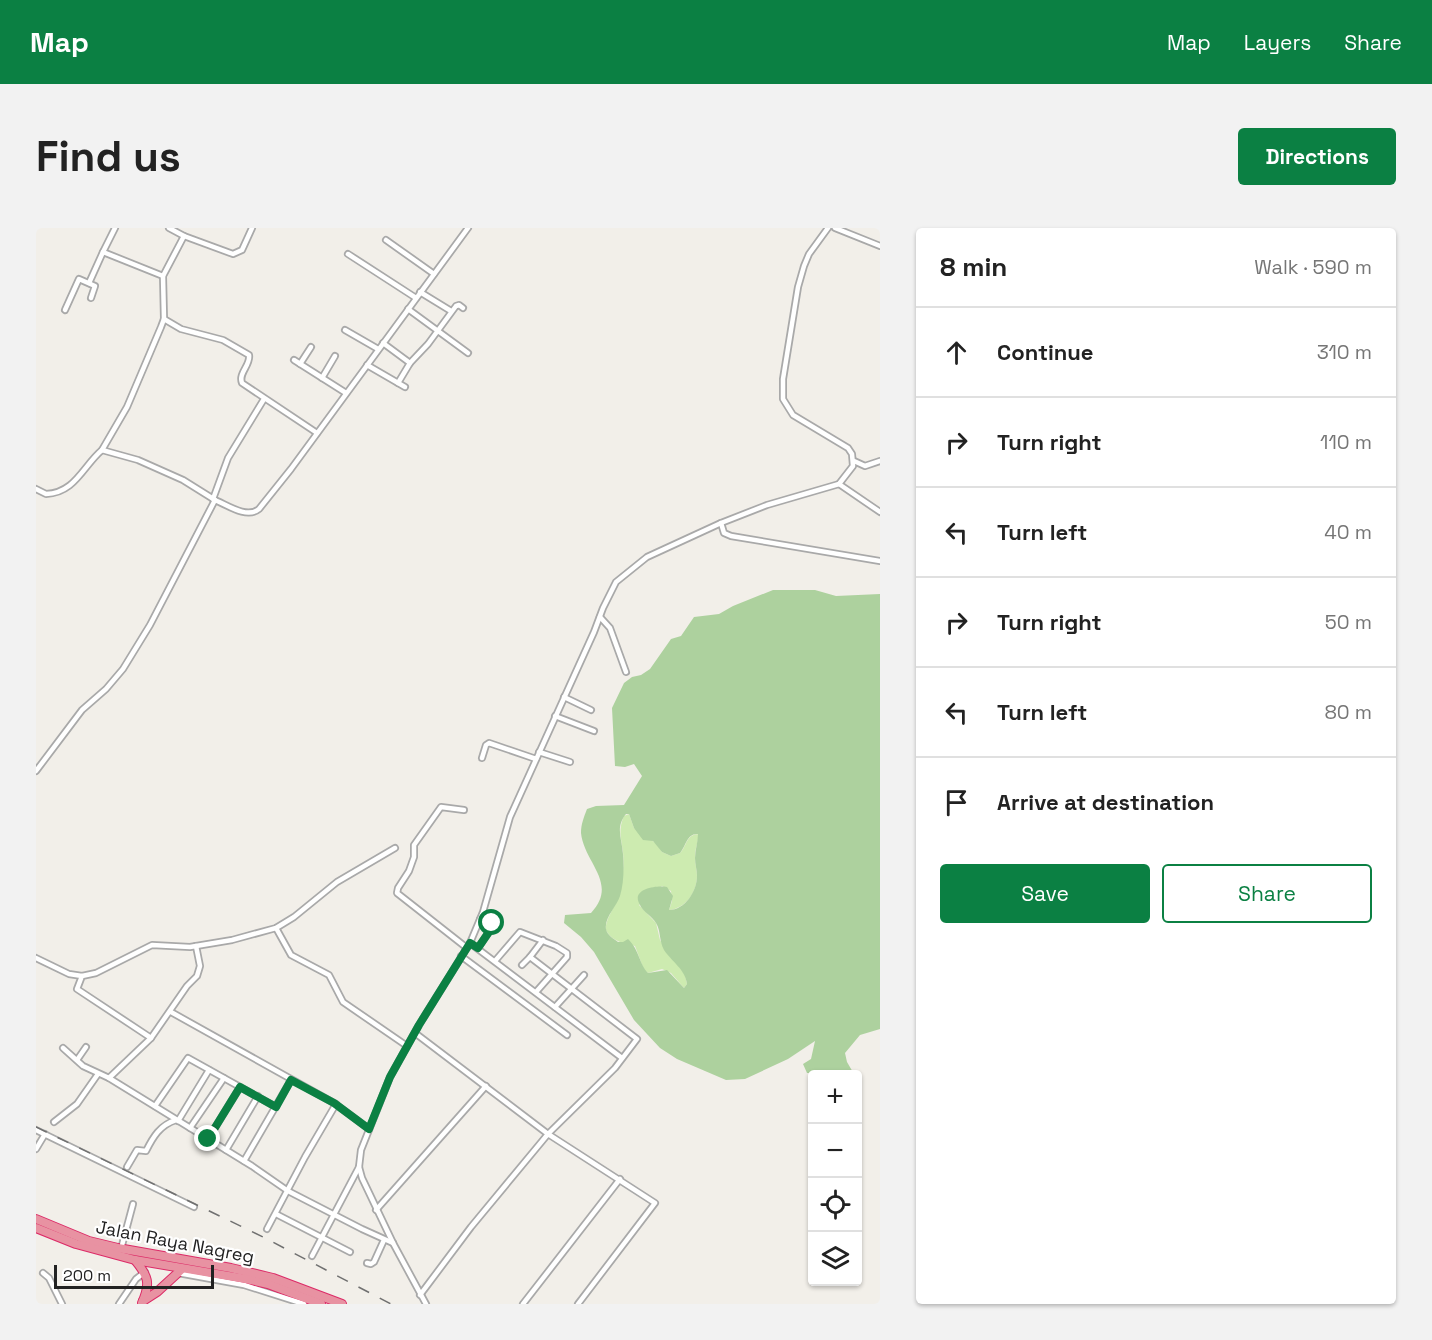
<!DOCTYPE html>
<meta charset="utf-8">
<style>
:root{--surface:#fff;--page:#f2f2f2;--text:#222;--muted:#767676;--line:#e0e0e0;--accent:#0b8043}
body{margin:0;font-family:"Space Grotesk",sans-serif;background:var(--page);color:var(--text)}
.controls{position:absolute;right:18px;bottom:18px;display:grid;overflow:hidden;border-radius:6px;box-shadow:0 2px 4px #0004}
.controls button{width:54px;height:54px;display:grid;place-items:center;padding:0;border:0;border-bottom:2px solid var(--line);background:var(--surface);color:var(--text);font:30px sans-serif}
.scale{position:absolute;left:18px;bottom:15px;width:160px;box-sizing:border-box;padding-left:6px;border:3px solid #222;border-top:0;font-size:16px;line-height:21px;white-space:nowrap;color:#222;-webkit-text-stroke:4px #fff;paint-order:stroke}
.stop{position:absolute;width:18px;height:18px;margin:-14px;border:4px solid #0b8043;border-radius:50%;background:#fff}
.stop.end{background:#0b8043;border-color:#fff;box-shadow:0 2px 6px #0008}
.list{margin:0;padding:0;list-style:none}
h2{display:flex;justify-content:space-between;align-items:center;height:78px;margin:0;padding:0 24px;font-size:26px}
h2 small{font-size:20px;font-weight:400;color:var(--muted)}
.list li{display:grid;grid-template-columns:39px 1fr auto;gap:18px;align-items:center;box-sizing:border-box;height:90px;padding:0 24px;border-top:2px solid var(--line)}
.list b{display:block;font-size:22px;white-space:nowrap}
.list em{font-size:20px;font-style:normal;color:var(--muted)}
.actions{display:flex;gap:12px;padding:18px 24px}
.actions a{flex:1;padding:14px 0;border:2px solid var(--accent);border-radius:6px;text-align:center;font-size:21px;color:var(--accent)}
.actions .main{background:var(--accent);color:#fff}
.icon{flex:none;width:33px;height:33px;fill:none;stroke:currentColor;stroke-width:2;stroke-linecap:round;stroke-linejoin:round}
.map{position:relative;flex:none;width:844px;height:1076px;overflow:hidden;border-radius:6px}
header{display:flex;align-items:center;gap:36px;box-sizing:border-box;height:84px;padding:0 30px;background:var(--accent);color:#fff}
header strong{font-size:28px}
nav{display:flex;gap:33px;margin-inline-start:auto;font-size:21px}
.intro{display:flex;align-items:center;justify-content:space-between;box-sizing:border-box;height:144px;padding:0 36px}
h1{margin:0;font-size:42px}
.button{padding:15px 27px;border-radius:6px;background:var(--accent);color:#fff;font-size:21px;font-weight:700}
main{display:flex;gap:36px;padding:0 36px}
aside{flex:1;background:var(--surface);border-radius:6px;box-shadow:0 2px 4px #0004}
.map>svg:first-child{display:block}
</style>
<header>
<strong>Map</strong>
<nav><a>Map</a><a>Layers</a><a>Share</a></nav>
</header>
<div class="intro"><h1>Find us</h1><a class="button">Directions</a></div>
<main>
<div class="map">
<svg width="844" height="1076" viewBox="0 0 844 1076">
<rect width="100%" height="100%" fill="#f2efe9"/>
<path fill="#cdebb0" d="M593,586L598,600L621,616L626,624L635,628L644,625C651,618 650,606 663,606C662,614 659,621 659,629C659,636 661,642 661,648C661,664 649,681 633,682L636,673L635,663L626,658L603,677L620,695L624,712L634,729L641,735L649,747L651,756L648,760L635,745L626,741L612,745L608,742L599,718C589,715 577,714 571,704C565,695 584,673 585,661C587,650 588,635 587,624C585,610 582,601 588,588Z"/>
<path fill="#add19e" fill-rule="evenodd" d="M737,362H779L800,368L844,366V801L824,807L809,825L811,834L818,846L771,845L767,836L775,831L779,813L752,831L709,851L690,852L641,831L624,820L598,792L558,724L545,709L528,695L529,687L555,685C583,655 548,635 545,605C545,596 548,589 551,581L560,578L588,577L606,548L598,536L589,539L579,538L576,480L588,455L596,449L605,447L614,441L635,411L645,408L658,389L683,386L697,378ZM590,586H593L598,600L607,612L617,613L626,624L635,628L644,625C650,618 651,605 662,606C662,614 659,622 659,630C659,636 661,642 661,648C661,663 649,682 633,682L637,668L631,659C620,657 594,661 604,677C607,684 616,688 620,695C625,703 623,713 628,722C636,734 649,741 651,756L648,760L631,742L612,745C603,736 604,723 592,711L587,714H582C578,711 571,707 570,701C568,690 581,678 584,668C588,655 588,639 587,626C586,611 579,599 590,586Z"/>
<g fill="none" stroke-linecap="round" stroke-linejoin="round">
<defs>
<g id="street">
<path d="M79,0L67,24L127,48"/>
<path d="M799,0L844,18"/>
<path d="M148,8L197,26L206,22L216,0"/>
<path d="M350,12L398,46"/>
<path d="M312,26L380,70"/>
<path d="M53,55L67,24"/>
<path d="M384,64L415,83"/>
<path d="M372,81L432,125"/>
<path d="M29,82L43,51L59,58L55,70"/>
<path d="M128,91L145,101L187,112L213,127C215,137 202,145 206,155L281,205"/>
<path d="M309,102L342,121"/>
<path d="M347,115L374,135"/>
<path d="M258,132L310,165"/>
<path d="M264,136L275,119"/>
<path d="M331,137L369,159"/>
<path d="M286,150L299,128"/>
<path d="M362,155L374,135L392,116L420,78L423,77L427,80"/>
<path d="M66,222L91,179L125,99L128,91L127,48L148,8L133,0"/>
<path d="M818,233L829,238L844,233"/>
<path d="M803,256L844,284"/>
<path d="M0,261L10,266C39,265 47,238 66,222L102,232L147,252L179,272"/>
<path d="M177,271L192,230L228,171"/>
<path d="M685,295L688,305L695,308L844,333"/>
<path d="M564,389L574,400L590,444"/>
<path d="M528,469L555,482"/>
<path d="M519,488L558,503"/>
<path d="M503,524L534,534"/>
<path d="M446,530L450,517L453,515L500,531"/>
<path d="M0,543L46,482L70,461L87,441L114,397L179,272C191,277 211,291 223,281L255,241L432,0"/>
<path d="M428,582L405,579L378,617V629L373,643L362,660L361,665L431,720"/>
<path d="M240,700L255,727L293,747L307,774L371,818"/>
<path d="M434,715L586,830"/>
<path d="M442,720L457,698L456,695L444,691"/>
<path d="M425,728L531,807"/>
<path d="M0,730L33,746L46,748"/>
<path d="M459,733L484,704L520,718L531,725V729L500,764"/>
<path d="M486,737L494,729"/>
<path d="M519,779L548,747"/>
<path d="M135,784L298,875L333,901"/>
<path d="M379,805L512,906L579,840L601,811L494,729L507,712"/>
<path d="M115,810L41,761L46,748L60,745L116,717L154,719L196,712L240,700L258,689L301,654L359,620"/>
<path d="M27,820L47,838L73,850L115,810L151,758L161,748L164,738L160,718"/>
<path d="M41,832L50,819"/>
<path d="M73,850L216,938L252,963L326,1001L357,1015"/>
<path d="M119,878L152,830L240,879"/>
<path d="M142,893L173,842"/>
<path d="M18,894L41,876L62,846"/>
<path d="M154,900L188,850"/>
<path d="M0,902L158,979"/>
<path d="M172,911L204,859"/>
<path d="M0,921L9,906"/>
<path d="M190,922L222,868"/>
<path d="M208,933L255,852"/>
<path d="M91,939L101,922L110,923C117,909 124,897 140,892"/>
<path d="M340,982L450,858"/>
<path d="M240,986L314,1024"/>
<path d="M231,1001L269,929L300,876"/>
<path d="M85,1021L97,976"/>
<path d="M276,1028L323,939"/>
<path d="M331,1035L335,1036L338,1034L348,1012"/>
<path d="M7,1045L13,1050L26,1076"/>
<path d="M142,1045L208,1057L268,1076"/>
<path d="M384,1067L435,999L512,906L619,975L542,1076"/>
<path d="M83,1076L100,1051L109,1044"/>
<path d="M390,1076L357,1015L326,950L323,939L325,922L354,849L383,797L434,715L447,684L474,589L558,404L567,380L580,354L611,329L685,295L731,277L803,256L817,238L816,226L812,220L757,187L747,171V151L762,59L768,38L773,26L792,0"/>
<path d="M487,1076L584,951"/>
</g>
<g id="highway">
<path d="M0,991L53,1013L82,1020L195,1040L237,1050L306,1076"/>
<path d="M0,1000L40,1016L99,1032L210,1051L232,1056L285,1076"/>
<path d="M99,1032C112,1048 115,1055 106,1075"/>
<path d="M107,1073L121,1064L146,1041"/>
</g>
</defs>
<use href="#street" stroke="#a9a9a9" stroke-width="8"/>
<use href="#highway" stroke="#dc2a67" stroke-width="10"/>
<use href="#street" stroke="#fff" stroke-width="4.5"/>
<use href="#highway" stroke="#e892a2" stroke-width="8"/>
<path stroke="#707070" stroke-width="1.5" stroke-dasharray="12 12" stroke-linecap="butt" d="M0,899L227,1009L355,1076"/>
</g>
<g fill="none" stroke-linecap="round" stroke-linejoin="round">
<path stroke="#0b8043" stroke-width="8" d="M172,911L204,859L240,879L255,852L298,875L333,901L354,849L383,797L434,715L442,720L457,698L456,695"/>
</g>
<g text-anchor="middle" stroke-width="4.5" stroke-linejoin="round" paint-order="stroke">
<g font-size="18" fill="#222" stroke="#fff">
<text transform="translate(139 1014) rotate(11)" y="6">Jalan Raya Nagreg</text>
</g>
</g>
</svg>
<div class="controls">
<button>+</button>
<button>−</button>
<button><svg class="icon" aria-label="locate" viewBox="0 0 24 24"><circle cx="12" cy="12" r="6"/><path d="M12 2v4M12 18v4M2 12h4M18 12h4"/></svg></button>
<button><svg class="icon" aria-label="layers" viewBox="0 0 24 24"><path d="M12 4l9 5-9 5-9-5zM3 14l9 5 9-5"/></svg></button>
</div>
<div class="scale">200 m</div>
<div class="stop" style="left:456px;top:695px"></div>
<div class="stop end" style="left:172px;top:911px"></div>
</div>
<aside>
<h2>8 min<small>Walk · 590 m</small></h2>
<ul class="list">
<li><svg class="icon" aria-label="ahead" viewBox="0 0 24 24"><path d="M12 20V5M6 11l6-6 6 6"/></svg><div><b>Continue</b></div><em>310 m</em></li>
<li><svg class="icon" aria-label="right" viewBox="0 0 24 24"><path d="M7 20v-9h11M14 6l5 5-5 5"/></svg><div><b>Turn right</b></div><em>110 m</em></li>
<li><svg class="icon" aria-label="left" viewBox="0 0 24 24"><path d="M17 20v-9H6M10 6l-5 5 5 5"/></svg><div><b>Turn left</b></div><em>40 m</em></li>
<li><svg class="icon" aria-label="right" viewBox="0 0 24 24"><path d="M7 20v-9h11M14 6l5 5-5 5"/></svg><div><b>Turn right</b></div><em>50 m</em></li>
<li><svg class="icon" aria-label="left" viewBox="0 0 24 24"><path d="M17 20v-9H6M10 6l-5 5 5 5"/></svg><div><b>Turn left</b></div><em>80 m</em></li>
<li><svg class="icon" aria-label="arrive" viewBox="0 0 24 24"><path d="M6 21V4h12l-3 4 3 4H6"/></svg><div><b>Arrive at destination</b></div></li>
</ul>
<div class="actions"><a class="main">Save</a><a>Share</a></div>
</aside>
</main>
